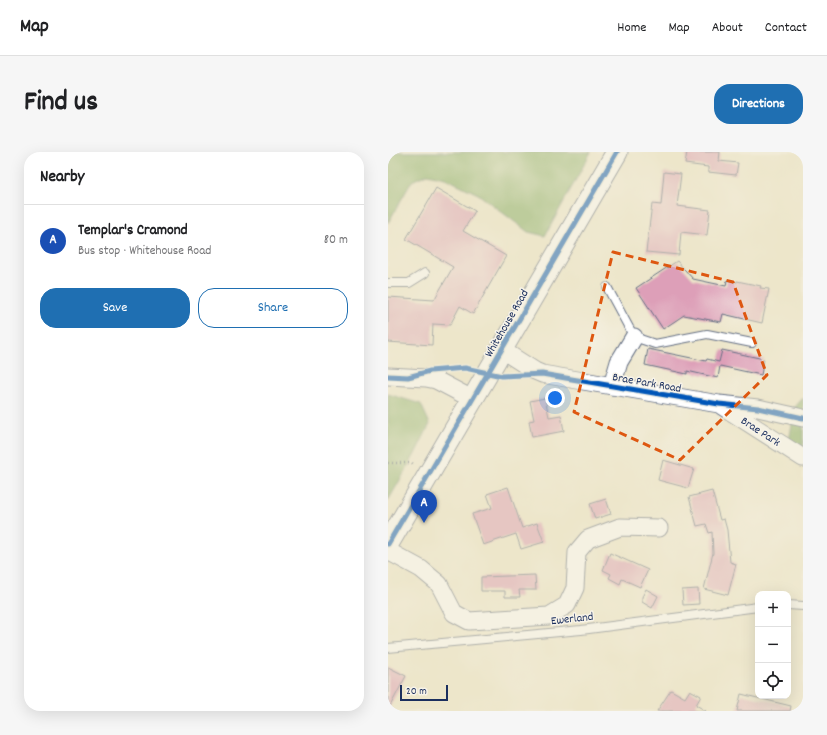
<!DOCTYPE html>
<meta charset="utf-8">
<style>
:root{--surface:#fff;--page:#f6f6f6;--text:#202124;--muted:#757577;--line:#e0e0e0;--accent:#1f6fb2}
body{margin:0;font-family:Dekko,sans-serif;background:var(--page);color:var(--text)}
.controls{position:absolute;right:12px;bottom:12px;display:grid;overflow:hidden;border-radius:8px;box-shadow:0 4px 16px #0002}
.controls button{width:36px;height:36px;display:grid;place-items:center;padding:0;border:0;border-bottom:1px solid var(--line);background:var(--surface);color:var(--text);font:20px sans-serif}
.scale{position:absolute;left:12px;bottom:10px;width:48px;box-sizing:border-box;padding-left:4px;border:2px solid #1b2f5e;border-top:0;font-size:11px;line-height:14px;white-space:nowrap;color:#1b2f5e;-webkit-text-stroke:3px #f7f3e8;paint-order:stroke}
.you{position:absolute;left:167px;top:246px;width:14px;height:14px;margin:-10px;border:3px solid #fff;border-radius:50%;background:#1a73e8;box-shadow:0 0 0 6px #1a73e833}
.badge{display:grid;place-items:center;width:26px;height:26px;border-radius:50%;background:var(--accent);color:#fff;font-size:13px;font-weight:700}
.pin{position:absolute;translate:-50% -33px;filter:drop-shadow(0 1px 2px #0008)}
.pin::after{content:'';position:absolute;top:21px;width:14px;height:12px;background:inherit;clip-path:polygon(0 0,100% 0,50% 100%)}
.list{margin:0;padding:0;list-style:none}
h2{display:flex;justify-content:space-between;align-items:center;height:52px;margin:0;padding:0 16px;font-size:17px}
h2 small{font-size:13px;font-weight:400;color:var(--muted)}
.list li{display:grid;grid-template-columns:26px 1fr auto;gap:12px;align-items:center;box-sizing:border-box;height:72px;padding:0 16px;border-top:1px solid var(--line)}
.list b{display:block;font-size:15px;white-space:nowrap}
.list p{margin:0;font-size:13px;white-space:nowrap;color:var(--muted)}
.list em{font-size:13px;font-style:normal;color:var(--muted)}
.actions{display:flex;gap:8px;padding:12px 16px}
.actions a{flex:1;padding:9px 0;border:1px solid var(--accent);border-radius:16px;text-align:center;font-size:14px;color:var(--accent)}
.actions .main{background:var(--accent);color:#fff}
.icon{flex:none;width:22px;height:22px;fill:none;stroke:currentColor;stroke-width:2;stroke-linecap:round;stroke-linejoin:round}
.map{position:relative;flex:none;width:415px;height:559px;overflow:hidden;border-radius:16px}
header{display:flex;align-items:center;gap:24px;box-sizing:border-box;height:56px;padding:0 20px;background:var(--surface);border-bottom:1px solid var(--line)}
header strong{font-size:19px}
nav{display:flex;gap:22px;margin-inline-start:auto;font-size:14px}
.intro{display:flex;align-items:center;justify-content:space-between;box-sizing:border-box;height:96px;padding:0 24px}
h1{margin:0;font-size:28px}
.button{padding:10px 18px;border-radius:16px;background:var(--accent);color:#fff;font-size:14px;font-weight:700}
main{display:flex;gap:24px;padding:0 24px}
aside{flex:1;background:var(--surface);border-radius:16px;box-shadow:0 4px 16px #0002}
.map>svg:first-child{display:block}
</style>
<header>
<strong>Map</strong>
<nav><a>Home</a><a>Map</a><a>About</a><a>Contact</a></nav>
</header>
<div class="intro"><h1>Find us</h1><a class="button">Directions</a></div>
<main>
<aside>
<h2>Nearby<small></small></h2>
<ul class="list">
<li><span class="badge" style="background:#1a4fb4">A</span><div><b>Templar's Cramond</b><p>Bus stop · Whitehouse Road</p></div><em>80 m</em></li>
</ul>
<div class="actions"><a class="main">Save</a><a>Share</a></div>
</aside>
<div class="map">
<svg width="415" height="559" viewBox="0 0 415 559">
<rect width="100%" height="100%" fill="#f7f3e8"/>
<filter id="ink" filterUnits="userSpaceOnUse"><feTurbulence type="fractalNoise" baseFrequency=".025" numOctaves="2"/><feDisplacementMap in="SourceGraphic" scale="8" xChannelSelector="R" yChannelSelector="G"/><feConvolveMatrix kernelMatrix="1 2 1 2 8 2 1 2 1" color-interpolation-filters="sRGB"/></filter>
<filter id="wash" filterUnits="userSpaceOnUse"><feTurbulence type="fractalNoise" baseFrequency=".012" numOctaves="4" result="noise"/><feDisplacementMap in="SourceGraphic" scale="16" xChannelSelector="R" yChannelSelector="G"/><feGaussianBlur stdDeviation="0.9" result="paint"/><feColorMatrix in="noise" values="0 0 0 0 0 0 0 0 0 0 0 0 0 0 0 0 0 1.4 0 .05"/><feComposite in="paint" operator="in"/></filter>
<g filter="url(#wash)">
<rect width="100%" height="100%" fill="#ede6cb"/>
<g fill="#84ad65" stroke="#506e62">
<path d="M0,0H203L157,84L140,80L90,42L57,26L39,22L24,29L0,71Z"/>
<path d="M0,242L33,252L42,272L26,304L0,349Z"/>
<path d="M415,246V296L401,289L407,255Z"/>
</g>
<g id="blocks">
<g fill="#dd9fb8">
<path d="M299,0H332L331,9L350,11L348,23L320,20V15L297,12Z"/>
<path d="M276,20L293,22L289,54L322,58L319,83L293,80L291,103L258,100L264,52L273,53Z"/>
<path d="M48,36L87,59L75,79L118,104L85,162L72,154L62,173L45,172L44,193L0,190V145L46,148L65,115L18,87Z"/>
<path d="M289,109L305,127L338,134L339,128L349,130V129L373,134L372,136L381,137L374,171L335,162L333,170L296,163L275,177L248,136Z"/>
<path d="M260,197L318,209L319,207L331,210L334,198L376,207L373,223L332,214L330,226L299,219V222L257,213Z"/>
<path d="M157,246L161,265L173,263L176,279L144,285L141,269L146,268L142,249Z"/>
<path d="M275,308L306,317L300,336L270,328Z"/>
<path d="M120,335L134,376L149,371L156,390L133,397L128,382L95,393L84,362L104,356L99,342Z"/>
<path d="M324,339L332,368L336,367L339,378L342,410L348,412L340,443L316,437L325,401L324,380L321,381L318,372L309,374L301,345Z"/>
<path d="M218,347L223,362L207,367L202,352Z"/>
<path d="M222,401L260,418L252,435L234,427L232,432L221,426L223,422L215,418Z"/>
<path d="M147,423L148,438H131L132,445H117V439H93V425Z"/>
<path d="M258,437L270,444L264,456L254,450V445Z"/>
<path d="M310,437L311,452L295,453L294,438Z"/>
<path d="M0,515L18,524L0,558Z"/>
<path d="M283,538L297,546L302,538L313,544L308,553L318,559H269Z"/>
<path d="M353,542L403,554L402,559H349Z"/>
</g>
</g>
</g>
<g filter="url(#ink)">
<use href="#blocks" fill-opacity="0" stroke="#646f84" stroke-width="1"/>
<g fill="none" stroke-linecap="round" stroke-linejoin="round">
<defs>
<g id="service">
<path d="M0,131H21L37,121"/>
<path d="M219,135L246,185L267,192L319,182L364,191"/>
<path d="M400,453L415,454"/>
<path d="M0,496L193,478L370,455"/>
</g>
<g id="minor">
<path d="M114,198L147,219L154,222L331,252L370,256L415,266"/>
<path d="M0,224L38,226L48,228L84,247"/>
<path d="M224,234L231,210L246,185"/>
<path d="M334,254L415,306"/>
<path d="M0,399L33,417L51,432L66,461L81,469L161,464L179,453L187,436L189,400L200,387L232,375L271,376"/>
</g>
<path id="tertiary" d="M0,392L229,0"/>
</defs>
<use href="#service" stroke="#646f84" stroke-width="10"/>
<use href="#minor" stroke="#646f84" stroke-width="19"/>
<use href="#tertiary" stroke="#646f84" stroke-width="23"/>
<path stroke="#646f84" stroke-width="2.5" stroke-dasharray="1 3" stroke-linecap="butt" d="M0,311H24L25,312"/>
<use href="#service" stroke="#fff" stroke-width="8"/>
<use href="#minor" stroke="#fff" stroke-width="17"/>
<use href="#tertiary" stroke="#fff" stroke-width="21"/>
<defs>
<g id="cycleway">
<path d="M0,224L20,225L42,219L77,216L114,224L154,222L331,252L370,256L415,266"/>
<path d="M0,392L229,0"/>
</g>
</defs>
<use href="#cycleway" stroke="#f7f3e8" stroke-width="8"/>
<use href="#cycleway" stroke="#0057b8" stroke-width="5"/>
</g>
</g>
<path d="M0 0H415V559H0ZM225,100L345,130L379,223L292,308L186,260Z" fill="#ede6cb" fill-opacity=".55" fill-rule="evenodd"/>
<path fill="none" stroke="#de5710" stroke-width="3" stroke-dasharray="8 5" stroke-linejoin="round" d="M225,100L345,130L379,223L292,308L186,260Z"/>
<g text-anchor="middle" stroke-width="3" stroke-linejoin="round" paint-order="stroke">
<g font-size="12" fill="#1b2f5e" stroke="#f7f3e8">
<text transform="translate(118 171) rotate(-60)" y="4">Whitehouse Road</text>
<text transform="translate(259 230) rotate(10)" y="4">Brae Park Road</text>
<text transform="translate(373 279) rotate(33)" y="4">Brae Park</text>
<text transform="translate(184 466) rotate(-6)" y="4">Ewerland</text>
</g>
</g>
</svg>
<div class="controls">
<button>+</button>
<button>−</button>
<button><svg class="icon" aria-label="locate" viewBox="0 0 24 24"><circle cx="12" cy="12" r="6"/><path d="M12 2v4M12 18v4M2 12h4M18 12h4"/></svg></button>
</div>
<div class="scale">20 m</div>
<div class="you"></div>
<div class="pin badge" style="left:36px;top:371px;background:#1a4fb4">A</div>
</div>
</main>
